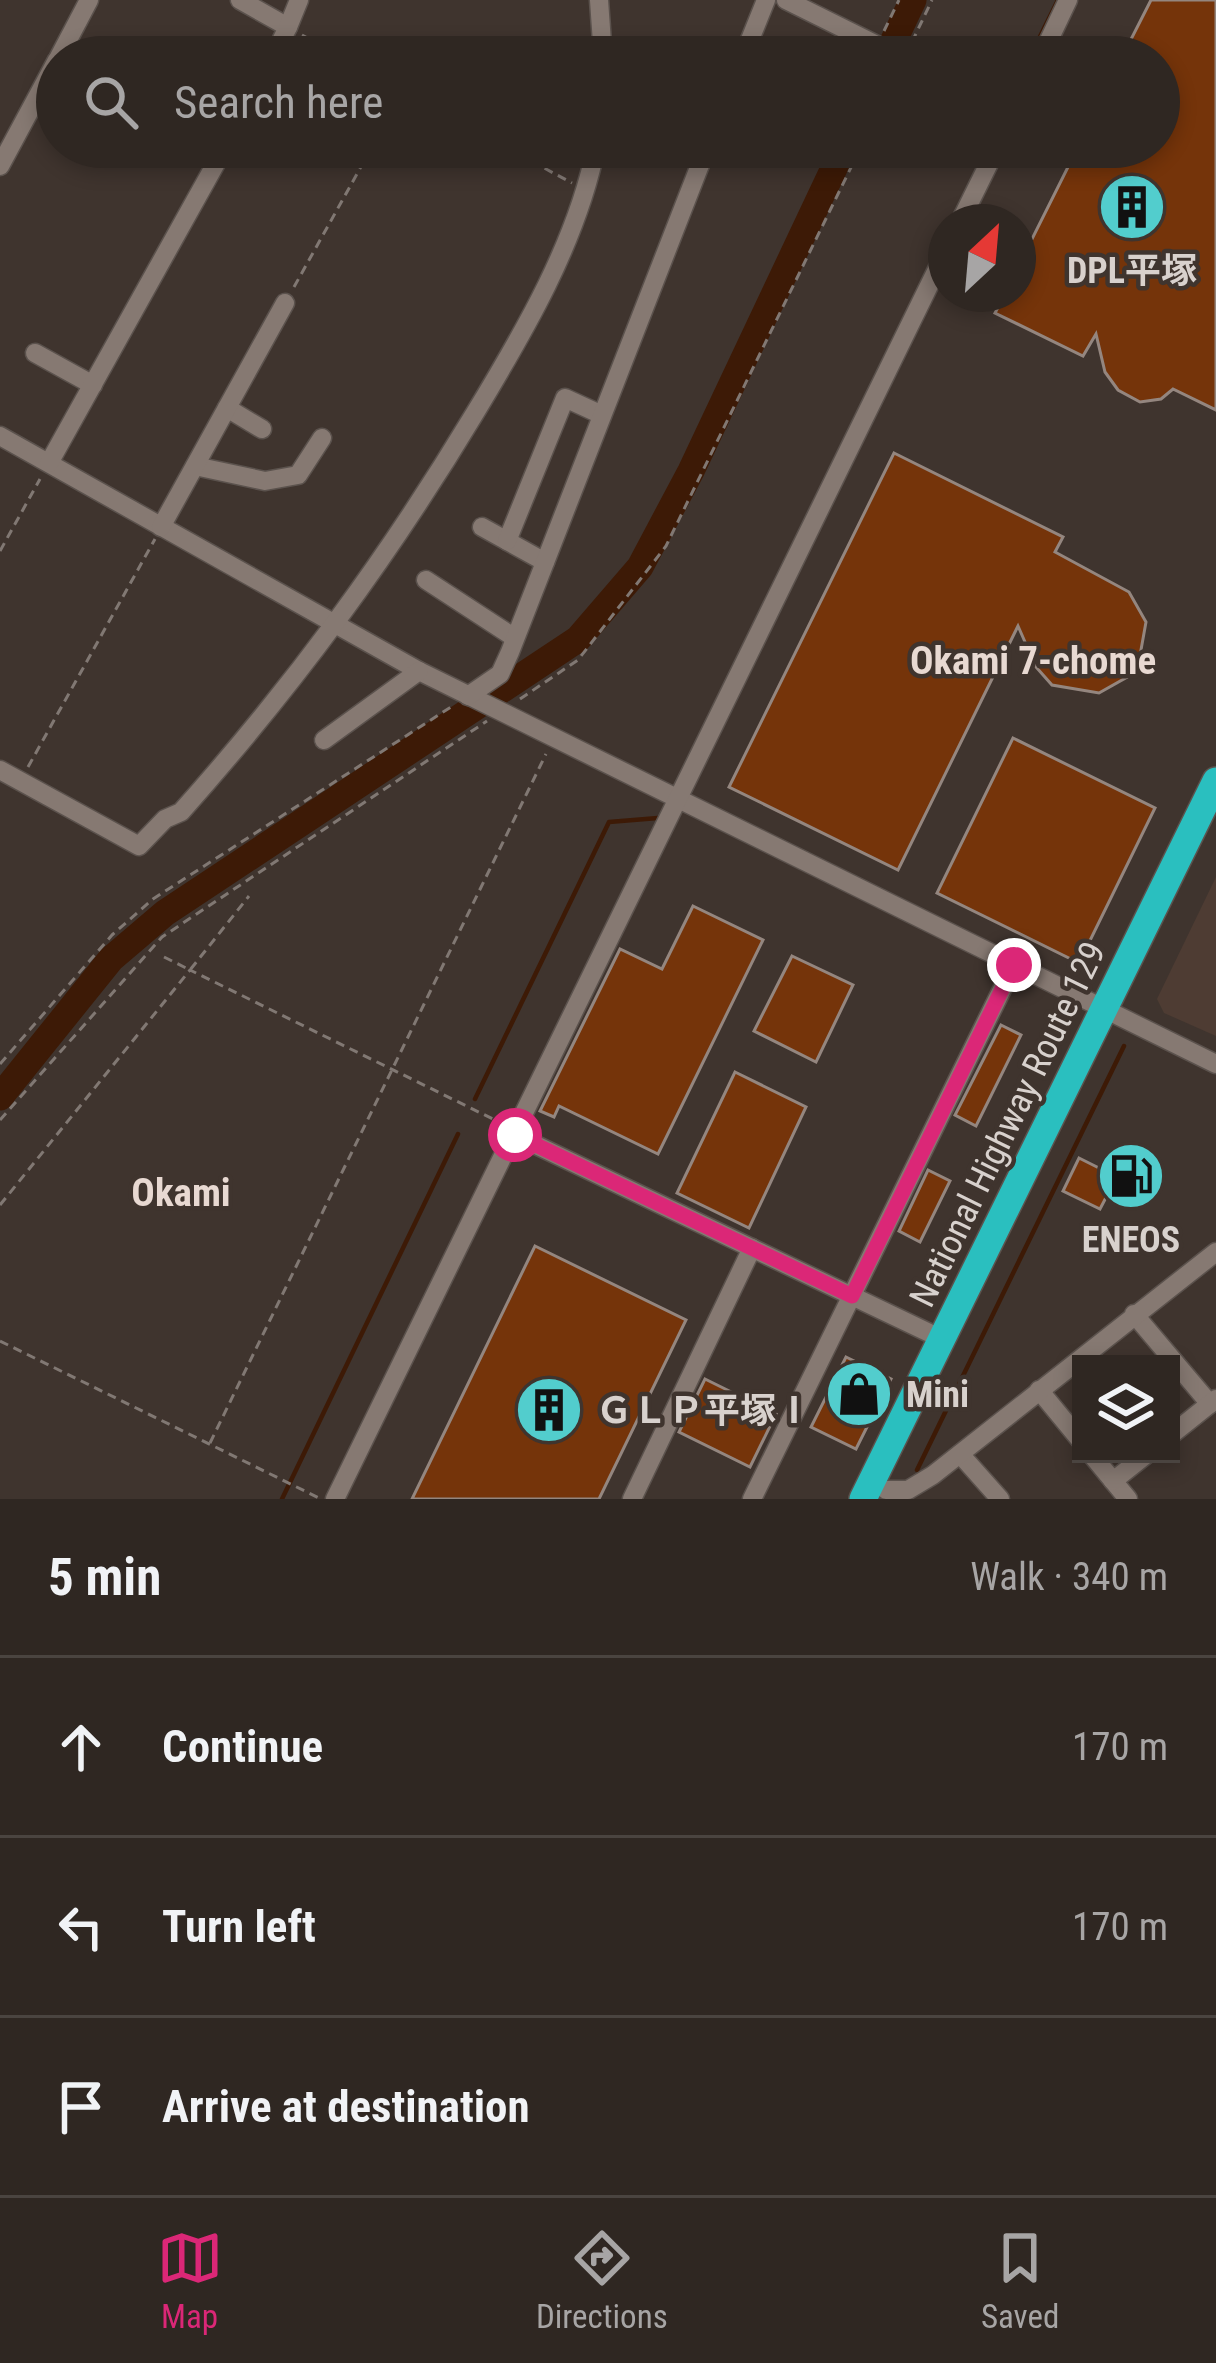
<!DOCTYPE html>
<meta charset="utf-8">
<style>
:root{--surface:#2f2722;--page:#372f2a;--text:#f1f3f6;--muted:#a7a5a5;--line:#4a4440;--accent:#db2777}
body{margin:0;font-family:"Roboto Condensed","Noto Sans JP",sans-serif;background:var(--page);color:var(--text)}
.controls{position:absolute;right:36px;bottom:36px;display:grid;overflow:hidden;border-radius:0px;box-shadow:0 6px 18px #0003}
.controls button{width:108px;height:108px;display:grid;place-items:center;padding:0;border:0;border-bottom:3px solid var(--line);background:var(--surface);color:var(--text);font:60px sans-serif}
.compass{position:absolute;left:928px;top:204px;width:108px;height:108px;border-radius:50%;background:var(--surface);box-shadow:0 6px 18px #0003;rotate:26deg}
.stop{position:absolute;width:36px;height:36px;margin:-27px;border:9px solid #db2777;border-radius:50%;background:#fff}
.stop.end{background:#db2777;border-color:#fff;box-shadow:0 3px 12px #0008}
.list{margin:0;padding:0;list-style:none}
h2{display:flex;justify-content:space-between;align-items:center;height:156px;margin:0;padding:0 48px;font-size:51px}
h2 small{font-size:39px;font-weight:400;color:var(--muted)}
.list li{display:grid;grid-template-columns:78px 1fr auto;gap:36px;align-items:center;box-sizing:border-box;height:180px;padding:0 48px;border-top:3px solid var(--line)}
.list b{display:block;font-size:45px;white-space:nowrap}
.list em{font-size:39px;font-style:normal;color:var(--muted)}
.icon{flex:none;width:66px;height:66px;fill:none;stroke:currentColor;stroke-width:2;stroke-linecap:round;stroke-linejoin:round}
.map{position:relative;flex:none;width:1216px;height:1499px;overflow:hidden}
.search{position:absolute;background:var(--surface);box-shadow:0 6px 18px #0003;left:36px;right:36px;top:36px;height:132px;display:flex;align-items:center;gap:30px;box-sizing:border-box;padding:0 42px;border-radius:66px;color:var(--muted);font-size:45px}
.sheet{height:696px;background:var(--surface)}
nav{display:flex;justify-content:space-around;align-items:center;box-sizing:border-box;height:168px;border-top:3px solid var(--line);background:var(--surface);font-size:33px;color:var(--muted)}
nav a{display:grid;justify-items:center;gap:6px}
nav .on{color:var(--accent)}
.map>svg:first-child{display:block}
</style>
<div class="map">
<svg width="1216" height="1499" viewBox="0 0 1216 1499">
<rect width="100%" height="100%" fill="#3f342e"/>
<path fill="#4e3c33" d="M1216,877V1036L1164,1013L1157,999Z"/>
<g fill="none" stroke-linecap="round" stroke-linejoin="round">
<g stroke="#3d1a06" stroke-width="4.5">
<path d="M1030,57L1058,0"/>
<path d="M475,1099L609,822L658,818"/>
<path d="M917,1470L1124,1046"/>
<path d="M282,1499L458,1134"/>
</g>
<g stroke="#3d1a06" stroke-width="27">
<path d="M886,57L913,0"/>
<path d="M0,1097L111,959L165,913L578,639L640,567L691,471L844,147"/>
</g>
</g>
<g fill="#75340a" stroke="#94867f" stroke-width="3">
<path d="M1151,0H1216V410L1173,389L1161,399L1140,402L1118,390L1105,372L1096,334L1083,356L995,313L1005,294H1018V267L1078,147H1159V57H1122Z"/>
<path d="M894,453L1063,537L1055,552L1129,592L1146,622L1139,661L1129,676L1099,693L1052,685L1036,667L1018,626L898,870L729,787Z"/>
<path d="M1013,738L1155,808L1079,963L937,893Z"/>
<path d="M693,906L763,940L658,1154L559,1106L554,1117L540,1111L620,949L662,969Z"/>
<path d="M792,956L853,985L816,1062L754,1031Z"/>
<path d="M1001,1025L1021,1035L976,1126L955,1115Z"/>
<path d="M735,1072L806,1107L749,1228L677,1193Z"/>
<path d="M1079,1158L1117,1177L1122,1167L1149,1180L1138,1202L1111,1188L1100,1209L1063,1191Z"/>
<path d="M928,1170L950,1181L920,1242L899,1231Z"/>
<path d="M535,1246L686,1320L599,1499H412Z"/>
<path d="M846,1357L891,1379L856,1449L811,1427Z"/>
<path d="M705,1379L776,1414L750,1467L679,1432Z"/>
</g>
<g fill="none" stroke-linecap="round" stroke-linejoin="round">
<defs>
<g id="minor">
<path d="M240,0L288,27L273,57"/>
<path d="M599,0L603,57"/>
<path d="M786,0L901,57"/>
<path d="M288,27L299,0"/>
<path d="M59,57L89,0"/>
<path d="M743,57L766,0"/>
<path d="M1041,57L1068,0"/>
<path d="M0,166L57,60"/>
<path d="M960,222L997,147"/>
<path d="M35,353L93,385"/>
<path d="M227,408L262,429"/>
<path d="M0,436L419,671L1216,1064"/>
<path d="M49,463L225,147"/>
<path d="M195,466L265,481L298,475L322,438"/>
<path d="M161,527L285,303"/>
<path d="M482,527L545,562"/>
<path d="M507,541L565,398L602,415"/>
<path d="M426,580L515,638"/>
<path d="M468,696L500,674L510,652L707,147"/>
<path d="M324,740L419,671"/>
<path d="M0,770L139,846L165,819L181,812C294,685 387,559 475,413C524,332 577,242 596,147"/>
<path d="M515,1135L942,1339"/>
<path d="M1134,1314L1210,1404"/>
<path d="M1039,1390L1081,1441"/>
<path d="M1171,1435L1216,1399"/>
<path d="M960,1454L1000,1499"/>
<path d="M1091,1454L1128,1499"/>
<path d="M1113,1481L1147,1454"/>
<path d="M886,1490H908L933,1475L1216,1252"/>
<path d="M335,1499L946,251"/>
<path d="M632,1499L752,1248"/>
<path d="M752,1499L1014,965"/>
</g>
<path id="highway" d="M863,1499L1216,781"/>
</defs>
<use href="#minor" stroke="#5b524d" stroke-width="21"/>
<use href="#highway" stroke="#5b524d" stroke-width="30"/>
<g stroke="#817873" stroke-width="3" stroke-dasharray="9 6" stroke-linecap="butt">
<path d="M884,31L899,0"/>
<path d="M302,35L342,57"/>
<path d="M912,42L932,0"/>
<path d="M505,147L572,183"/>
<path d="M294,287L372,147"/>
<path d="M0,551L40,479"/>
<path d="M520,699L578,660L666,546L861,147"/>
<path d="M28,767L155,539"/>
<path d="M164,957L190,970L249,896"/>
<path d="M0,1064L112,935L153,899L451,707"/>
<path d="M0,1120L162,937L487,721"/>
<path d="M0,1205L190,970L499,1122"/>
<path d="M0,1341L321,1499"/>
<path d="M210,1443L546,754"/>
</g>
<use href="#minor" stroke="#867972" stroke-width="18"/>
<use href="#highway" stroke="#2abfbf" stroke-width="27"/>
</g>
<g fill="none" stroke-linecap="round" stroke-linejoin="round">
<path stroke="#db2777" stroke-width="15" d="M515,1135L852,1296L1014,965"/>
</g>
<defs>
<symbol id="building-disc" viewBox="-11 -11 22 22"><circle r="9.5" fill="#52cdcd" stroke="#3f342e"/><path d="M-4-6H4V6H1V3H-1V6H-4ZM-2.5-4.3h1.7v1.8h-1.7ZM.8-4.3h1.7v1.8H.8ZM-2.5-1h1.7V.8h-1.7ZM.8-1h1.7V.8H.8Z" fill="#111"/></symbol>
<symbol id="fuel-disc" viewBox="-11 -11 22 22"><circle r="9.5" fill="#52cdcd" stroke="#3f342e"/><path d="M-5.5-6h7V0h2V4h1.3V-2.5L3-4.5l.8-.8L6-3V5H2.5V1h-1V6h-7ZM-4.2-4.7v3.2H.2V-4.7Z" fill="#111"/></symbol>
<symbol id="shop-disc" viewBox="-11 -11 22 22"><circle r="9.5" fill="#52cdcd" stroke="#3f342e"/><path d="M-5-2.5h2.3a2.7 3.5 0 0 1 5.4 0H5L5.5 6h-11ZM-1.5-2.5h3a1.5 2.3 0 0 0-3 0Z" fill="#111"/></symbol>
</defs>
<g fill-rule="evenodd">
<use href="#building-disc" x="1094" y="169" width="76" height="76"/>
<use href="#fuel-disc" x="1093" y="1138" width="76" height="76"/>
<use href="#shop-disc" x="821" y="1356" width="76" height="76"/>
<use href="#building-disc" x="511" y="1372" width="76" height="76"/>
</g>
<g text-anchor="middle" stroke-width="9" stroke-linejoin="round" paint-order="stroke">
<g font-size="36" font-weight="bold" fill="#d8d1cd" stroke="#3f342e">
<text x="1132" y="283">DPL平塚</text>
<text x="1131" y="1252">ENEOS</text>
<text x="906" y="1407" text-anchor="start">Mini</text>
<text x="596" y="1423" text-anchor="start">ＧＬＰ平塚Ⅰ</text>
</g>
<g font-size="36" fill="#d8d1cd" stroke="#3f342e">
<text transform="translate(1007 1124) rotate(-64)" y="13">National Highway Route 129</text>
</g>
<g font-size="39" font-weight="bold" fill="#e8d9d2" stroke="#3f342e">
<text x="1033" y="674">Okami 7-chome</text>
<text x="181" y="1206">Okami</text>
</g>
</g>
</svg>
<div class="controls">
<button><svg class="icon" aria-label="layers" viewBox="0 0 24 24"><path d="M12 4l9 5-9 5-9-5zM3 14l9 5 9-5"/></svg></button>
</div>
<svg class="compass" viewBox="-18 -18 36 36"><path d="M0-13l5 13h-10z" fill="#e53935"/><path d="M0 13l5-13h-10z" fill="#a7a5a5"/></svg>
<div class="stop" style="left:515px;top:1135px"></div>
<div class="stop end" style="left:1014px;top:965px"></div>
<div class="search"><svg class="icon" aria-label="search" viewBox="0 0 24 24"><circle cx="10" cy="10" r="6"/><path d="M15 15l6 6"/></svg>Search here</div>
</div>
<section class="sheet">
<h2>5 min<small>Walk · 340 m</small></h2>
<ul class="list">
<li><svg class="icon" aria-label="ahead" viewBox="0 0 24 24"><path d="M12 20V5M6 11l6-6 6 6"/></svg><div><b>Continue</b></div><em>170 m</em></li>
<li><svg class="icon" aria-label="left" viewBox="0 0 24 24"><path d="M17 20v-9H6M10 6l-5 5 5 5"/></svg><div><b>Turn left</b></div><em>170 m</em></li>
<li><svg class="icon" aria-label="arrive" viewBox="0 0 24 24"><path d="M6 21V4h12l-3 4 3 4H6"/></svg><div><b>Arrive at destination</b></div></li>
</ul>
</section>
<nav>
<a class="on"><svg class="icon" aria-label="map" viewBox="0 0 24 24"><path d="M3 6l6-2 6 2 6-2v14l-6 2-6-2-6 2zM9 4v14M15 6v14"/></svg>Map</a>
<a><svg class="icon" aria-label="directions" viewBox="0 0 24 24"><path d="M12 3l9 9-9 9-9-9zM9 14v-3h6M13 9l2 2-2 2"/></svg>Directions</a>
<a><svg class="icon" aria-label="saved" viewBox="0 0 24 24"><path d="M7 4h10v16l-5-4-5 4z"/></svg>Saved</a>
</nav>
